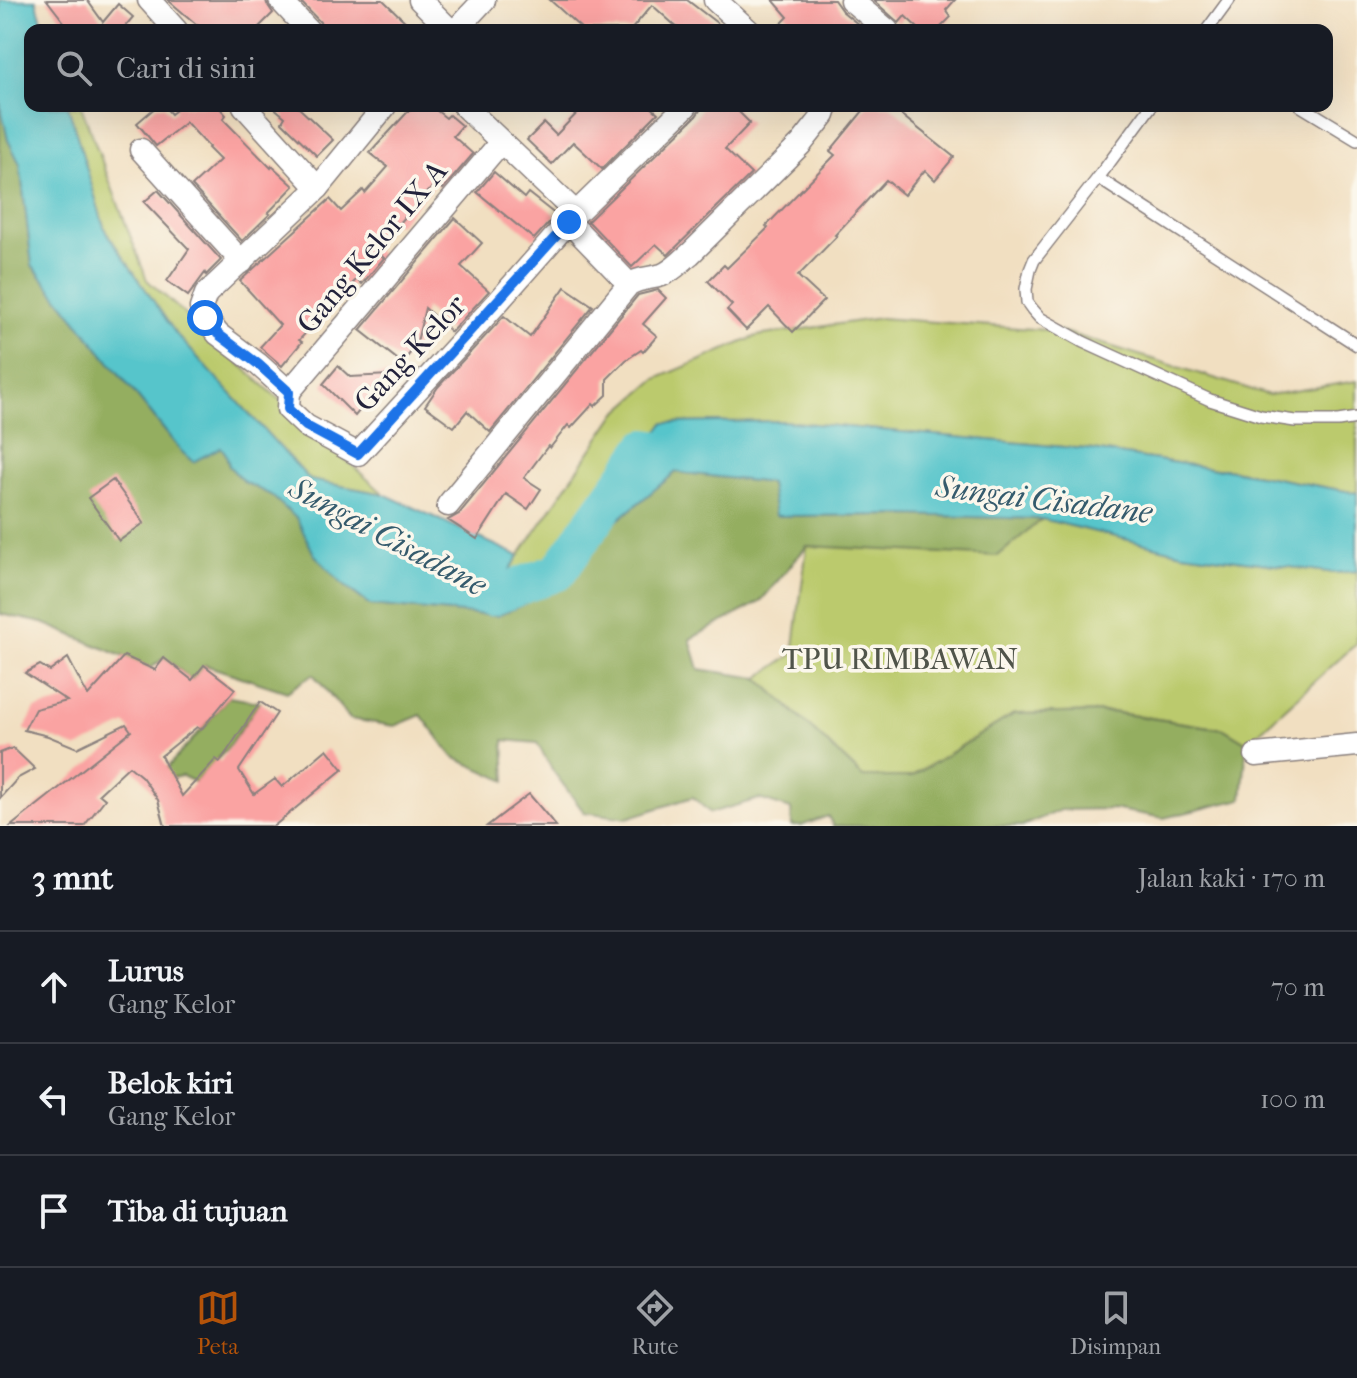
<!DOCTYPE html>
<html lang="id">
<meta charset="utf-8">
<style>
:root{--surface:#171b24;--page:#20242c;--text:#f1f3f6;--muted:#9ea1a6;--line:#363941;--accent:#b45309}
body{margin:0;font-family:"IM FELL French Canon",serif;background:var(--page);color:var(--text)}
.stop{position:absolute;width:24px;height:24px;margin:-18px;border:6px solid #1a73e8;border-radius:50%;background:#fff}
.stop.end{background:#1a73e8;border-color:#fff;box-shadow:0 2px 8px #0008}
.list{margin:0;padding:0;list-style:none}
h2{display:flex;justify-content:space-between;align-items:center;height:104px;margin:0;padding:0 32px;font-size:34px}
h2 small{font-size:26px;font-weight:400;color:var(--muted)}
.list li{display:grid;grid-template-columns:52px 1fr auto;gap:24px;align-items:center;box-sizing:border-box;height:112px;padding:0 32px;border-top:2px solid var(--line)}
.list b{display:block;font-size:30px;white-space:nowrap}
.list p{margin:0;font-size:26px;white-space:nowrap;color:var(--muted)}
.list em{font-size:26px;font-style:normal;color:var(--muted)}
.icon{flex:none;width:44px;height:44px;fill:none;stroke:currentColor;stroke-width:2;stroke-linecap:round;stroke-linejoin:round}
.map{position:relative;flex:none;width:1357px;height:826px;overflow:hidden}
.search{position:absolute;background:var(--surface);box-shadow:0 8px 32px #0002;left:24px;right:24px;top:24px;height:88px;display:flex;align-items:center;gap:20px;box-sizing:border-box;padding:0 28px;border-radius:16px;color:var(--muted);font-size:30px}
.sheet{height:440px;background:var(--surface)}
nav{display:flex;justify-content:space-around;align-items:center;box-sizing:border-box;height:112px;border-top:2px solid var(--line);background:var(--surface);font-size:22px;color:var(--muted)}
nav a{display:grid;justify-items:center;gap:4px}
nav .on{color:var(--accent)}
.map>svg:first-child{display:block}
</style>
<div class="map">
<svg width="1357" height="826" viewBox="0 0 1357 826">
<rect width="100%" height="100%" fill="#fbf7ec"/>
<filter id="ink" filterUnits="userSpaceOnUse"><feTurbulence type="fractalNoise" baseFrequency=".0125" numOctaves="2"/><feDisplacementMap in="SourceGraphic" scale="16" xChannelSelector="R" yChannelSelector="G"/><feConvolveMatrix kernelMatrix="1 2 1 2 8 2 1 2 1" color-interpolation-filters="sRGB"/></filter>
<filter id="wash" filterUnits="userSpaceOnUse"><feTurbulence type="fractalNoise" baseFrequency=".006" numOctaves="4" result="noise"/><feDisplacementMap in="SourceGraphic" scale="32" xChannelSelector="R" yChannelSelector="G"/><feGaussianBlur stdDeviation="1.8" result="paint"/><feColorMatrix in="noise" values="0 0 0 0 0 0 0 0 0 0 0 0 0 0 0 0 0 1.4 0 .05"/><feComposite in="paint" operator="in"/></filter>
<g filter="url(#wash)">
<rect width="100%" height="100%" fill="#f1dfc1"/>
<g fill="#bbca6d" stroke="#6e7654" stroke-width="2">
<path d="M68,106H81L147,280L384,494L310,480L176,334L105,230Z"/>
<path d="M880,318L1061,331L1269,395L1357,381V493L1227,469H1217L1086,449L782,421L665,423L558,572L491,597L615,415L656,379L757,336Z"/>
<path d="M1042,519L1183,553L1335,573L1357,571V643L1247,743L1224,729L1111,712L1014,714L910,777H863L758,678L793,654L807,546L864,548L1031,527Z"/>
</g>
<g fill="#94ae60" stroke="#5b684e" stroke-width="2">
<path d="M0,103L8,140L20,164L32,265L181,451L221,447L226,454L229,466L244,482L271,495L299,520L314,554L344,586L370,605L497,616L551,592L608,528L676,472L770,483L776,516L904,515L1042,519L998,556L807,546L760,602L690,639L699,669L758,678L863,777H911L1014,714L1110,712L1224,729L1247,743L1242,799L1164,818L1112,809L1061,810L1022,826H833L828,816L801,826H792L791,809L759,799L710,813L693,797L627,818L584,812L553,771L537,743L504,740L506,781L453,757L421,715L395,726L350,719L313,674L287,692L205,665L192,680L164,658L151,668L43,623L0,614Z"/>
<path d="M228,697L260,702L226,750L195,782L182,776L172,778L165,770L201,730Z"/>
</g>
<path fill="#57c5cb" stroke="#3c7483" stroke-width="2" d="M0,0H36L45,30H30V106H68L105,230L176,334L310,480L384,494L519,556L493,596L558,572L664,423L782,421L1086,449L1216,469H1226L1357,493V571L1335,573L1183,553L1042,519L904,515L775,516L770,483L676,472L608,528L551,592L497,616L370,605L341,583L314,554L297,519L271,495L244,482L229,466L226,454L221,447L193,462L181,451L32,265L20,164L8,140L0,103Z"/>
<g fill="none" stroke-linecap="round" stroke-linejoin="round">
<path stroke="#57c5cb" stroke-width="38" d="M447,573L491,597L558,572L646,448L691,454"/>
</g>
<g id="blocks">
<g fill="#faa3a2">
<path d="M47,0H87L103,22L118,4L133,17L122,30H59L64,22Z"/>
<path d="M168,0H266L267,4L273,13L256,30H203Z"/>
<path d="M299,0H383L414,30H322L320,22Z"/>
<path d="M550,0H687L726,30H680L652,5L631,30H583Z"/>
<path d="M773,0H834L842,11L865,30H775L788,17Z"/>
<path d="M873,0H955L946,10L951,17L938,30H920L905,16L899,23Z"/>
<path d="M157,106H164L171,114L176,110L173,106H218L226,115L223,119L271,168L272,166L294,186L268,213L270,214L242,241L192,186L220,160L208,148L209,147L186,122L156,146L137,123Z"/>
<path d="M272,106H297L333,140L317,156L282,122L285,117Z"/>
<path d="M413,106H431L446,118L449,115L462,126L453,136L473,154L443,189L436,183L398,225L391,219L367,242L384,258L362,284L357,279L299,340L302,342L282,366L260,347L280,325L240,281L330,199L341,211L363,190L365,193L388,167L370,153Z"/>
<path d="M584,106H650L658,113L602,169L573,142L552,164L527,140L544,123L556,135Z"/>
<path d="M703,106H733L750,123L725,149L751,174L668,255L656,244L632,267L588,221L696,116Z"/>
<path d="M867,106H890L954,157L935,180L925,170L904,195L886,180L835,235L837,236L798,276L824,300L793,332L769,307L746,330L727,310L732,305L708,281L724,265L727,268L768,228L766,226L835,155L830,151Z"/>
<path d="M494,172L524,198L528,193L556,215L534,239L477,192Z"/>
<path d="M158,190L221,260L206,275L205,273L188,296L167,281L189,249L144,202Z"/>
<path d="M455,218L482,243L461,266L489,291L451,332L425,308L416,346L402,363L360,330Z"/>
<path d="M565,287L593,306L490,432L467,411L454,427L425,406L438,387L504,316L530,337Z"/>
<path d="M658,290L666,298L643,324L657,336L643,352L641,350L626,360L607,379V395L595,406L593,404L571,428L568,425L550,448L548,446L524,478L541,489L528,509L506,494L477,539L448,520L459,514L638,295Z"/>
<path d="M338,366L350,377L389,375L355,416L323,384Z"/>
<path d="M113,480L144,523L119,541L88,498Z"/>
<path d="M124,656L155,670L164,658L192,680L204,665L235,689L201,730L197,727L161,756L182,796L216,759L220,762L260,702L277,713L239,770L254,794L275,779L282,787L327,749L343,769L274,826H165L158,800L142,777L129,766L99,794L105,799L84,826H11L131,731L126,724L77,748L48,736L24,730L35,709L67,701L25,673L40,665L50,671L68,658L88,696Z"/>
<path d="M13,748L35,769L18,778L0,798V753Z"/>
<path d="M529,794L556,826H487Z"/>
</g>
</g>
</g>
<g filter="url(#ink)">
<use href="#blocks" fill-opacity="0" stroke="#8a807e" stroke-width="2"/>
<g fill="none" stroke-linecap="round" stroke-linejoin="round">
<defs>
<g id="lane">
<path d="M1207,30L1229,0"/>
<path d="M1151,106L1098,178L1034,260L1030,270L1026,289L1027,302L1032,309L1040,318L1083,342L1210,400L1261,416L1295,421H1338L1357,418"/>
<path d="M1301,106L1357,140"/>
<path d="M1098,178L1357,345"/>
</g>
<g id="street">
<path d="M149,0L176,30"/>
<path d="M280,0L308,30"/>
<path d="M420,0L450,30"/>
<path d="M715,0L748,30"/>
<path d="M851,0L887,30"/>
<path d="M456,30L484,0"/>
<path d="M244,106L318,188"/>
<path d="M385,106L318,188L206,294L201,308L205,318L218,334L258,364L289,392L288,409L306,426L358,454L497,303L576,213L686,106"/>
<path d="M464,106L576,213"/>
<path d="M141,150L242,262"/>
<path d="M569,222L629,284"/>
<path d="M289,392L501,142"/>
<path d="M448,505L629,284C642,277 649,279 662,275C673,271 681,261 690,254L801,144L824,115L827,106"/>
<path d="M1256,755L1357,745"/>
</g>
</defs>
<use href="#lane" stroke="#8a807e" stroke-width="14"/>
<use href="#street" stroke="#8a807e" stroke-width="25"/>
<use href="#lane" stroke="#fff" stroke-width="11"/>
<use href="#street" stroke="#fff" stroke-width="22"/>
</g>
</g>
<g fill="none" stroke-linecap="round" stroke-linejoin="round" filter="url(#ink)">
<path stroke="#1a73e8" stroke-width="10" d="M205,318L218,334L258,364L289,392L288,409L306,426L358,454L569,222"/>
</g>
<g text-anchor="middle" stroke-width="7" stroke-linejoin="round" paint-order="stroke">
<g font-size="30" fill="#22223b" stroke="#fbf7ec">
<text transform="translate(372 247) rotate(-50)" y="10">Gang Kelor IX A</text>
<text transform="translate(410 353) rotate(-47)" y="10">Gang Kelor</text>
</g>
<g font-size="30" fill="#50544a" stroke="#fbf7ec">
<text x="900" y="669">TPU RIMBAWAN</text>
</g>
<g font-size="32" font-style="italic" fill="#355b6d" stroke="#fbf7ec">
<text transform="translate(1044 499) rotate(7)" y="11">Sungai Cisadane</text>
<text transform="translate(388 536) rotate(28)" y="11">Sungai Cisadane</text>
</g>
</g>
</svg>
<div class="stop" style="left:205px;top:318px"></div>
<div class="stop end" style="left:569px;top:222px"></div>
<div class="search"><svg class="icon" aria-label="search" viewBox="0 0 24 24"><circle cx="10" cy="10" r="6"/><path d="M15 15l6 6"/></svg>Cari di sini</div>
</div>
<section class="sheet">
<h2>3 mnt<small>Jalan kaki · 170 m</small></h2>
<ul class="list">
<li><svg class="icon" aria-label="ahead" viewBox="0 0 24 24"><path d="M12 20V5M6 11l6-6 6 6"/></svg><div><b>Lurus</b><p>Gang Kelor</p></div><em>70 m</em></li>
<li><svg class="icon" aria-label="left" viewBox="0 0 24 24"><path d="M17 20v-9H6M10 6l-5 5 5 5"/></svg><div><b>Belok kiri</b><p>Gang Kelor</p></div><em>100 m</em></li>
<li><svg class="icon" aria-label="arrive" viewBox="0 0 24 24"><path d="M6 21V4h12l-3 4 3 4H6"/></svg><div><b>Tiba di tujuan</b></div></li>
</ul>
</section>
<nav>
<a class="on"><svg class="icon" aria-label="map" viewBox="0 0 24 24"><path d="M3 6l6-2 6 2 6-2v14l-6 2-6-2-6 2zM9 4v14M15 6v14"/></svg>Peta</a>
<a><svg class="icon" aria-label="directions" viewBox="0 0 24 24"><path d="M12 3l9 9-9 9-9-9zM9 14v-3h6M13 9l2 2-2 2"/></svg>Rute</a>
<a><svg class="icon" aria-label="saved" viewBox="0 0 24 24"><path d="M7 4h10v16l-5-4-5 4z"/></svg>Disimpan</a>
</nav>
